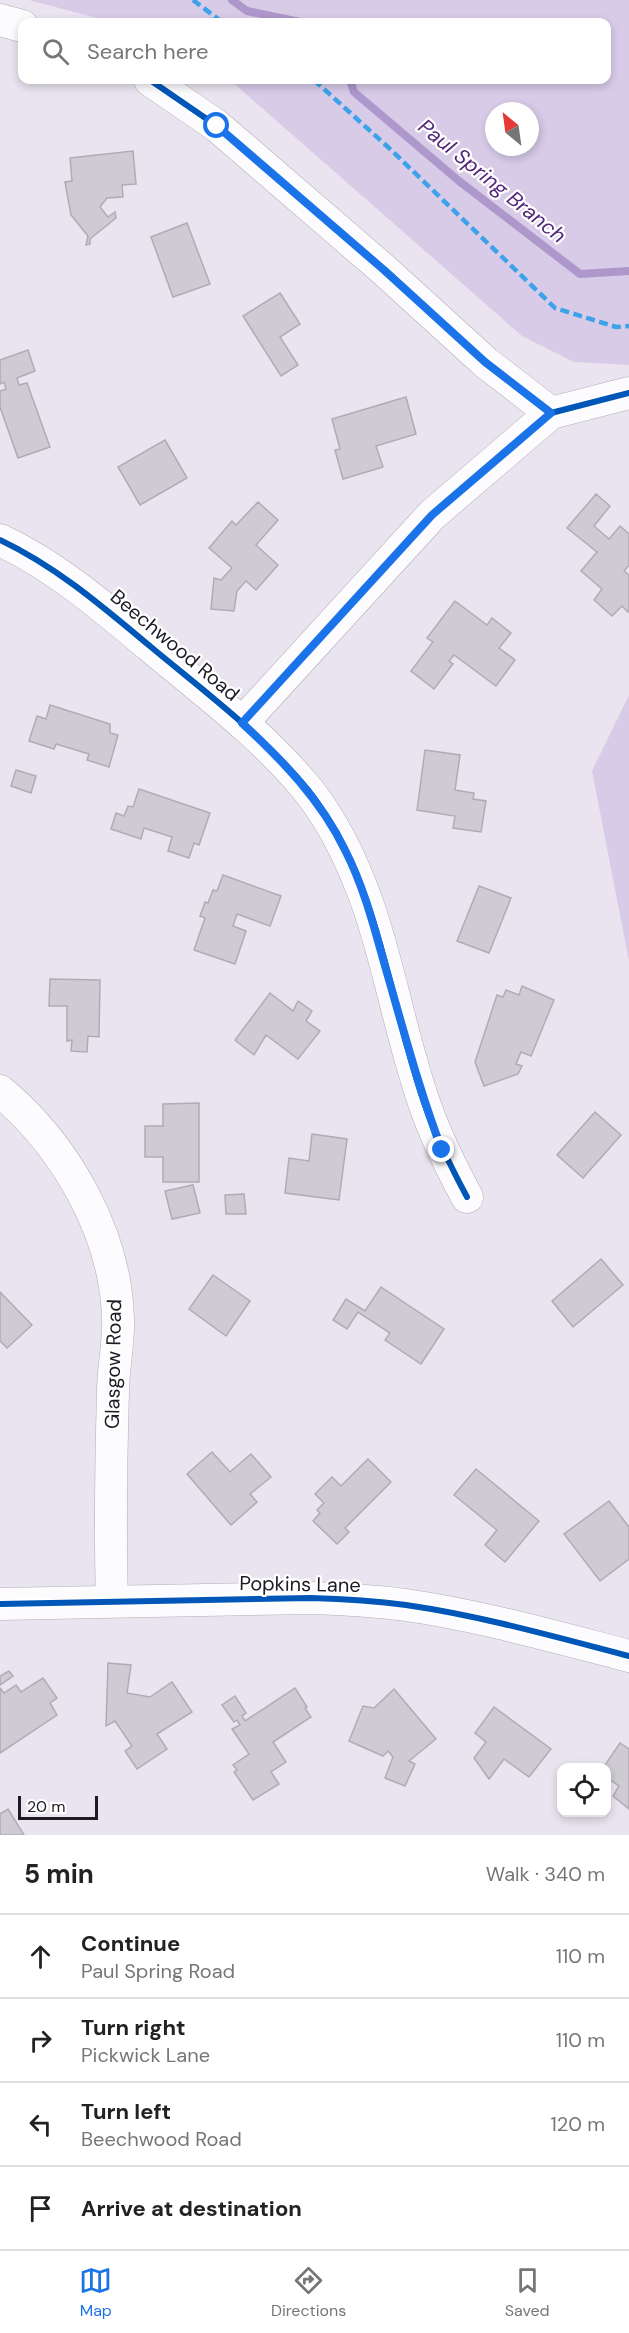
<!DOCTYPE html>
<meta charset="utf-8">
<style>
:root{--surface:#fff;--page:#f6f6f6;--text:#222;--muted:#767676;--line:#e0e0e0;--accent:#1a73e8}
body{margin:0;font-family:"DM Sans",sans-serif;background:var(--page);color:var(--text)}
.controls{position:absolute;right:18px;bottom:18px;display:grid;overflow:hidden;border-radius:12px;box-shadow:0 3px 9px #0003}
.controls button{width:54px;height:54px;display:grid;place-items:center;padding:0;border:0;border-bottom:2px solid var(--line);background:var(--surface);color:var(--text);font:30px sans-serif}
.compass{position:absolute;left:485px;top:102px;width:54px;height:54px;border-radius:50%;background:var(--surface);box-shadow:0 3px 9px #0003;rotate:331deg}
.scale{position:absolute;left:18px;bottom:15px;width:80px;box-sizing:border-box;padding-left:6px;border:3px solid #1d1a21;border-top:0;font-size:16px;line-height:21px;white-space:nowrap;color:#1d1a21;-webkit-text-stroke:4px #fff;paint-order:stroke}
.stop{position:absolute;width:18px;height:18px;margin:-14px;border:4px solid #1a73e8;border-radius:50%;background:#fff}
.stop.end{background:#1a73e8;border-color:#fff;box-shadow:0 2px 6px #0008}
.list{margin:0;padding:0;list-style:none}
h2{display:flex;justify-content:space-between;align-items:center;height:78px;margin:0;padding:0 24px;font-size:26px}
h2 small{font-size:20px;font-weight:400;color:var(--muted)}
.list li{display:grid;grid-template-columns:39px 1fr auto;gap:18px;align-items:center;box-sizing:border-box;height:84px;padding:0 24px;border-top:2px solid var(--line)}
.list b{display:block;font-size:22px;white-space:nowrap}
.list p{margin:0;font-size:20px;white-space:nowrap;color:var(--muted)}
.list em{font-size:20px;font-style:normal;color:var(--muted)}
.icon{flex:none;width:33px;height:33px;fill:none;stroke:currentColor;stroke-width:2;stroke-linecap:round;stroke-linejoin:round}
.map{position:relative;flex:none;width:629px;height:1835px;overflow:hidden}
.search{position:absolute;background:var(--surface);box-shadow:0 3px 9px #0003;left:18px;right:18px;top:18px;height:66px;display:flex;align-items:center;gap:15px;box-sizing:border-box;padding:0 21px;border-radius:12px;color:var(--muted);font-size:22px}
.sheet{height:414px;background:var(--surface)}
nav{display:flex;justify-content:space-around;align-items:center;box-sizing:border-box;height:84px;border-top:2px solid var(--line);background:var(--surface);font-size:16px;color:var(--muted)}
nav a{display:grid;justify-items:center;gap:3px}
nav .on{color:var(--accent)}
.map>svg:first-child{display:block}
</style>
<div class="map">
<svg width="629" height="1835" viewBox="0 0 629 1835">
<rect width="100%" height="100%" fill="#e9e4ef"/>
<g fill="#d7cbe8" fill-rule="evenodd">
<path d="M29,0H629V365L574,362L522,336L230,80H606V22H112ZM494,111H530V147H494Z"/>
<path d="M629,695V961L592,771Z"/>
</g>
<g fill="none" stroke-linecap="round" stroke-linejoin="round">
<g stroke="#ae97ca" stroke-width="8">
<path d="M232,0L247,11L300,22"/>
<path d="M350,80L354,92L459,181L580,274L629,271"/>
</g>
</g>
<g fill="#cecbd3" stroke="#b0acb4" stroke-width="1.5">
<path d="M133,151L136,184L122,185L123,197L107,198L100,207L108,217L115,212L116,218L90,239V244L86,245L88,236L71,215L65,182L72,181L70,158Z"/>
<path d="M187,223L210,284L173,297L151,237Z"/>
<path d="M280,293L300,324L280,337L298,365L281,376L243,316Z"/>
<path d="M28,350L35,371L17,378L19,385L27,383L50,447L18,458L0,407V391L6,389L4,382L0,384V360Z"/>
<path d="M406,397L416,434L376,446L383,467L343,479L335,450L340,449L332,419Z"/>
<path d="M165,440L187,478L140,505L118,467Z"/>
<path d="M596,494L610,506L594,526L609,539L620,526L629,534V565L624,571L629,575V610L628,612L622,606L612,616L594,600L602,589L581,571L597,552L567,528Z"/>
<path d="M258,502L278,520L256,545L278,565L256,590L246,581L237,591L234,611L211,609L214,578L221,580L232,568L209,548L232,521L236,525Z"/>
<path d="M455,601L487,625L492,618L511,633L499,648L515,660L496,686L454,655L449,661L453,664L434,689L411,671L433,642L427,638Z"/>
<path d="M50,705L110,724V733L118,735L109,767L87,760L89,754L56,744L54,749L29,741L37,716L46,719Z"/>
<path d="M425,750L460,755L455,790L474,793L473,799L486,801L481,832L453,828L455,816L417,810Z"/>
<path d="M16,770L36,776L31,793L11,786Z"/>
<path d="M139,789L210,813L199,845L194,843L189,858L168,851L172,837L144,828L141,839L111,829L116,813L124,816L128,806L133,807Z"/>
<path d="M223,875L281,896L270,926L237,914L233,926L246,931L235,964L194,950L205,918L200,916L205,902L208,903L213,890L217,891Z"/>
<path d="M479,886L511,898L489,953L457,941Z"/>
<path d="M50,979L100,980L99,1037L88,1036L87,1052L71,1051L72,1040L67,1041V1006H49Z"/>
<path d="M522,986L554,1000L531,1056L521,1052L516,1064L522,1066L518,1074L484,1086L475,1062L497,995L503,997L506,990L519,995Z"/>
<path d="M270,993L293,1011L298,1001L312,1011L306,1021L320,1031L298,1059L266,1035L254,1055L235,1040Z"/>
<path d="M199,1103V1182H163V1157H145V1126H163V1104Z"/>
<path d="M595,1112L621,1135L583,1178L557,1155Z"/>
<path d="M312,1134L347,1139L339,1200L285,1193L289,1158L309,1161Z"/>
<path d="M193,1185L200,1213L172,1219L165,1191Z"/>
<path d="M244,1194L246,1214H226L225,1195Z"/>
<path d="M601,1259L623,1285L573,1327L552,1301Z"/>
<path d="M213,1275L250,1301L226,1336L189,1309Z"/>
<path d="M381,1287L444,1329L421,1364L385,1340L390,1333L358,1312L347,1329L333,1320L346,1299L365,1311Z"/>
<path d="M0,1292L32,1325L7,1348L0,1341Z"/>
<path d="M212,1452L230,1472L251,1454L271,1477L250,1494L257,1502L231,1525L187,1474Z"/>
<path d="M368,1459L391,1482L345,1528L349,1532L337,1544L313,1521L320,1513L317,1510L324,1503L315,1494L332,1477L341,1486Z"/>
<path d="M476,1469L539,1521L505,1562L485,1545L497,1530L454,1495Z"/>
<path d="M609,1501L629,1527V1559L600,1581L564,1534Z"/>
<path d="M108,1663L131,1665L127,1693L150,1697L172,1682L192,1712L157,1734L167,1749L137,1769L125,1751L132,1746L115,1721L106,1726Z"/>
<path d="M9,1671L13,1676L0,1685V1676Z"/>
<path d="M43,1678L57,1698L50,1703L57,1715L0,1753V1688L4,1693L16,1685L21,1692Z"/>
<path d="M295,1688L307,1707L305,1708L311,1717L273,1742L286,1762L271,1772L279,1784L253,1800L234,1772L237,1770L233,1765L249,1754L232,1729L240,1725L237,1720L234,1722L222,1705L235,1696L246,1713L242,1716L245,1721Z"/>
<path d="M394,1689L436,1739L409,1761L415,1764L405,1786L385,1778L393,1757L388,1751L383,1756L349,1741L363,1706L374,1708Z"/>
<path d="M494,1707L551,1749L529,1777L504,1759L489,1779L474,1758L486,1742L475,1733Z"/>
<path d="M620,1743L629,1749V1809L613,1796L619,1786L606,1777V1768H603Z"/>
<path d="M8,1809L24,1835H0V1814Z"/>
</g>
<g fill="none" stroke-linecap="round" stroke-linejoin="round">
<defs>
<g id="minor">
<path d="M0,20L22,26"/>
<path d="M150,80L217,126L384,270L485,362L551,413L629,393"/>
<path d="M0,540C57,567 103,607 151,647C205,692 263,735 308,790C334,823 353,863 367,902C391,970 402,1043 427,1111C438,1141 452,1169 467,1197"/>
<path d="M242,723L432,515L551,413"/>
<path d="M0,1091C65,1145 116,1233 118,1319C119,1343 113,1368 113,1392C111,1461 110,1532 112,1601"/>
<path d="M0,1604L311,1598C343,1599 375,1601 406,1605C482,1616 556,1637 629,1656"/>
</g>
</defs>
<use href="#minor" stroke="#b1aeb5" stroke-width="33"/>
<use href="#minor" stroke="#fcfbfd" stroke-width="32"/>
<g stroke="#3da2ea" stroke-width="4.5" stroke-dasharray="9 4.5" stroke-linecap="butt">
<path d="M193,0L222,22"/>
<path d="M314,80L389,148L555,308L616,327L629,326"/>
</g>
<defs>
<g id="cycleway">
<path d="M150,80L217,126L384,270L485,362L551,413L629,393"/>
<path d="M0,540C57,567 103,607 151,647C205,692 263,735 308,790C334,823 353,863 367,902C391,970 402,1043 427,1111C438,1141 452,1169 467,1197"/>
<path d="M0,1604L311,1598C343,1599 375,1601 406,1605C482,1616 556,1637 629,1656"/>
</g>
</defs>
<use href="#cycleway" stroke="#fff" stroke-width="10"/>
<use href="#cycleway" stroke="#0057b8" stroke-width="6"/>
</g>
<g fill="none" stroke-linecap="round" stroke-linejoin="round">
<path stroke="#1a73e8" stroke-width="8" d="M217,126L384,270L485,362L551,413L432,515L242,723C282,760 321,800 345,850C364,887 374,927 385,966C403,1028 419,1090 442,1150"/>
</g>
<g text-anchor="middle" stroke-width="4.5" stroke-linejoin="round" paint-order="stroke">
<g font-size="20" fill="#1d1a21" stroke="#fff">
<text transform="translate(175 645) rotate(40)" y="7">Beechwood Road</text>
<text transform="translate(113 1364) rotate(-89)" y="7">Glasgow Road</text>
<text transform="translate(300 1584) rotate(1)" y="7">Popkins Lane</text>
</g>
<g font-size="21" font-style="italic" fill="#53287a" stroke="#fff">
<text transform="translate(492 181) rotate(39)" y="7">Paul Spring Branch</text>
</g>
</g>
</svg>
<div class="controls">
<button><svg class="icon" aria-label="locate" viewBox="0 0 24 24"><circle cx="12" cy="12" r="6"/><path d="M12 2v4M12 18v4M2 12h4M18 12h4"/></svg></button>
</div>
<svg class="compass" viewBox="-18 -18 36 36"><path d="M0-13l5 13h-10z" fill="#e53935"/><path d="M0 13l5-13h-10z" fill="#767676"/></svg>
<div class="scale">20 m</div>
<div class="stop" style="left:217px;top:126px"></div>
<div class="stop end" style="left:442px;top:1150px"></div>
<div class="search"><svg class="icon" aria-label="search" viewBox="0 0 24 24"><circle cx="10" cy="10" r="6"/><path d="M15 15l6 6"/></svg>Search here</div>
</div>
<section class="sheet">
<h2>5 min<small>Walk · 340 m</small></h2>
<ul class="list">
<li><svg class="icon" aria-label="ahead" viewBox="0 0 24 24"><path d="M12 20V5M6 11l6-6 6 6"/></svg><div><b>Continue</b><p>Paul Spring Road</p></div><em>110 m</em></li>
<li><svg class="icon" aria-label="right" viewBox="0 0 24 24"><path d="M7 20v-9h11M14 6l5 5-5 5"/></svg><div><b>Turn right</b><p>Pickwick Lane</p></div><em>110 m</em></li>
<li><svg class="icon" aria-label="left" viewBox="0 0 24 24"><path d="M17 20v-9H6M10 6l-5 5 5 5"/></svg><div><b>Turn left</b><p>Beechwood Road</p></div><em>120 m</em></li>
<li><svg class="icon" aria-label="arrive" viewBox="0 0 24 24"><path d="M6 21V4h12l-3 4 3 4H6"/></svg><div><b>Arrive at destination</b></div></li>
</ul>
</section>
<nav>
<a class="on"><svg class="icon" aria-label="map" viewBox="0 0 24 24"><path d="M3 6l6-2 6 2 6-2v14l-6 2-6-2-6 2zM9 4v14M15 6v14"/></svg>Map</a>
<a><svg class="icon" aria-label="directions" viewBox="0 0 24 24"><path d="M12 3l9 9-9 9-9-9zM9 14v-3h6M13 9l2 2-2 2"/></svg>Directions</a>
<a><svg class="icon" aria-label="saved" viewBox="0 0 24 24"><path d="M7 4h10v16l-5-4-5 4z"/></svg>Saved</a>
</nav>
